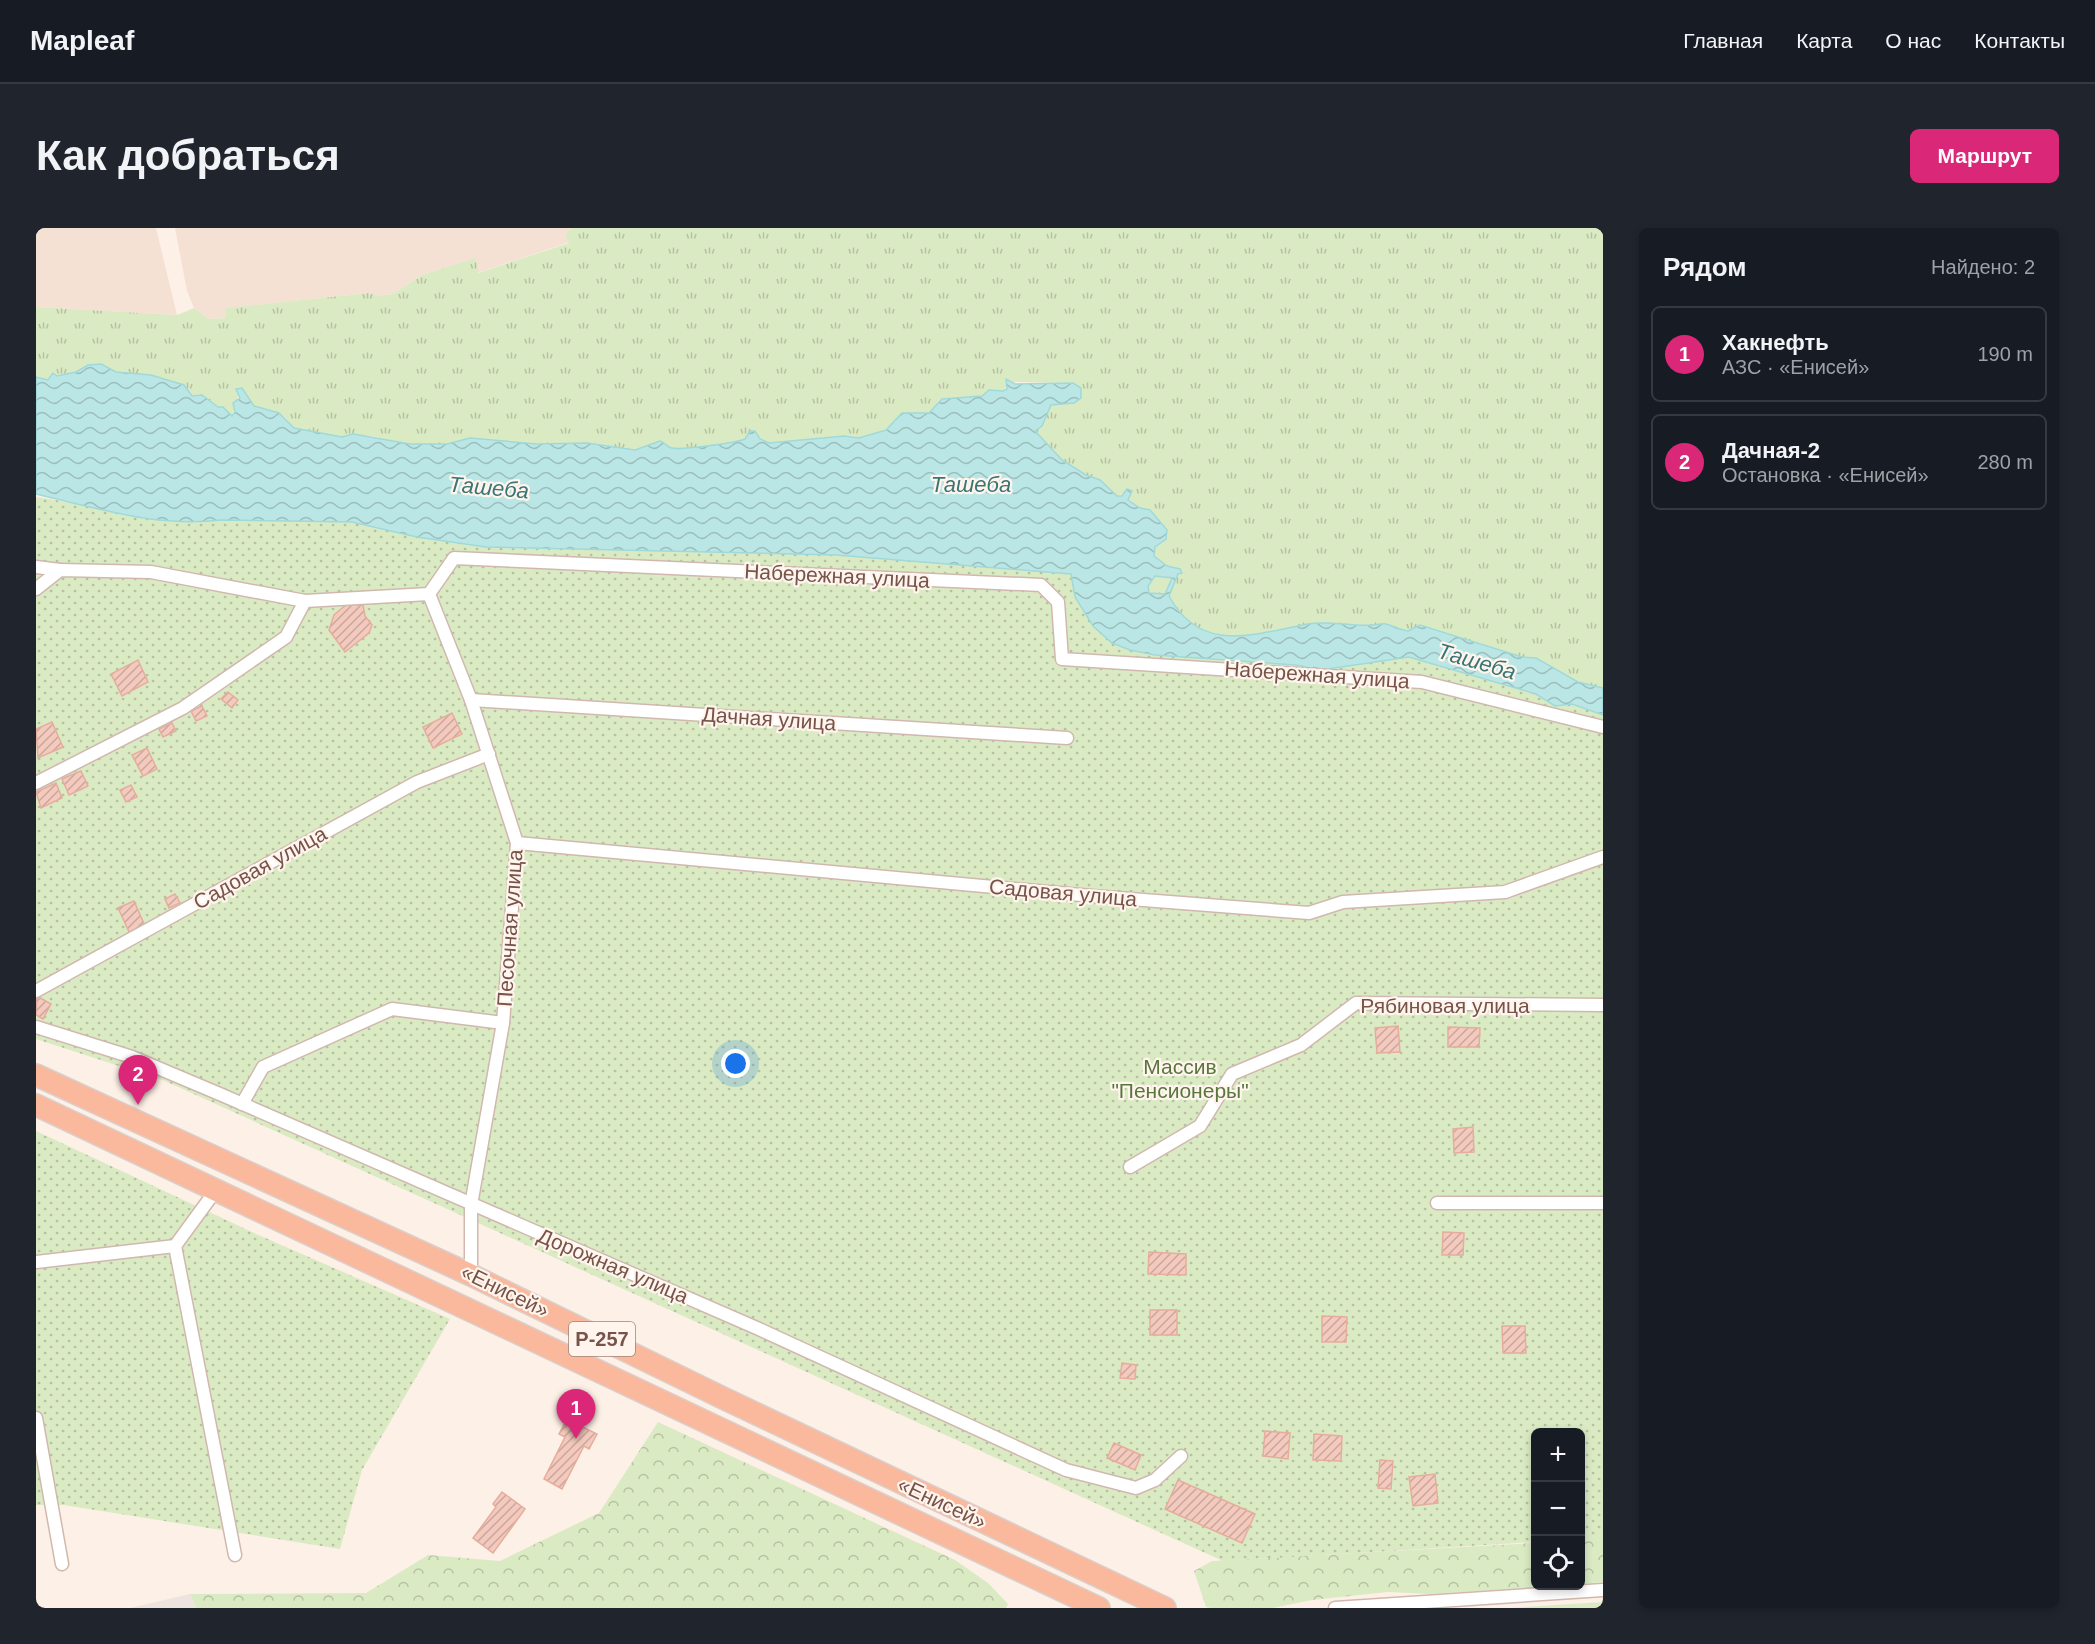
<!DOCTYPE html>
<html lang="ru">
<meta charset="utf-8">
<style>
:root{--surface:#171b24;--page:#20242c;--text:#f1f3f6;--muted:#9ea1a6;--line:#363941;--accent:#db2777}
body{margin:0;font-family:Helvetica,sans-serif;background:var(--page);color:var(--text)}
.controls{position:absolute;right:18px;bottom:18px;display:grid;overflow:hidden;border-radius:9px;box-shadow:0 3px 9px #0003}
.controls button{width:54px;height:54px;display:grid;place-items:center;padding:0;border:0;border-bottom:2px solid var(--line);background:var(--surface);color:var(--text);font:30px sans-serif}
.you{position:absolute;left:700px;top:836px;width:21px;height:21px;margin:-15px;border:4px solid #fff;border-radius:50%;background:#1a73e8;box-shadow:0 0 0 9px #1a73e833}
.badge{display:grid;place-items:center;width:39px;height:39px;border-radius:50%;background:var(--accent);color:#fff;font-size:20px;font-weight:700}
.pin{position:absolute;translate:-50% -50px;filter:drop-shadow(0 2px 3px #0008)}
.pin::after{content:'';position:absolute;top:32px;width:21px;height:18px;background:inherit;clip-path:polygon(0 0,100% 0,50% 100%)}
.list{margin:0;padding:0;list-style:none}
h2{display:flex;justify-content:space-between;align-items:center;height:78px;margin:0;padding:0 24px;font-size:26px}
h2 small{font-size:20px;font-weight:400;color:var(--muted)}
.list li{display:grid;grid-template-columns:39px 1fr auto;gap:18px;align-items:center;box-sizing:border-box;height:96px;margin:0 12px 12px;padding:0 12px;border:2px solid var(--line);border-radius:9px}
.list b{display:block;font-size:22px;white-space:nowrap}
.list p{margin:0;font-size:20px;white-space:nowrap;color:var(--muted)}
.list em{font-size:20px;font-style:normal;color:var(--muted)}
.icon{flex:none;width:33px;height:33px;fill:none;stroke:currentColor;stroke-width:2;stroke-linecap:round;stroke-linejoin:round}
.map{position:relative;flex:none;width:1567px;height:1380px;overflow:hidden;border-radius:9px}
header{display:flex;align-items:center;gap:36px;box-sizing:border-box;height:84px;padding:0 30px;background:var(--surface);border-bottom:2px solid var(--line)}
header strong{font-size:28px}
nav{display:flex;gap:33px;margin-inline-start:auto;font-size:21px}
.intro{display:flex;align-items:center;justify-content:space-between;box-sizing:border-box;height:144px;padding:0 36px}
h1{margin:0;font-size:42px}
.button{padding:15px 27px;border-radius:9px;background:var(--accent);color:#fff;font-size:21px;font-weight:700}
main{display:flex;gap:36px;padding:0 36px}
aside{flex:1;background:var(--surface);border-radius:9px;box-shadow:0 3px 9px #0003}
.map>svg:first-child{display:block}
</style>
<header>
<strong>Mapleaf</strong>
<nav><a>Главная</a><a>Карта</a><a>О нас</a><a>Контакты</a></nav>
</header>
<div class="intro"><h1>Как добраться</h1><a class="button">Маршрут</a></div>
<main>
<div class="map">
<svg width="1567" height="1380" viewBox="0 0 1567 1380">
<defs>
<pattern id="grass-tufts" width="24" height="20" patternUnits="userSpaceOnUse" patternTransform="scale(1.5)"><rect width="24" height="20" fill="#daebc4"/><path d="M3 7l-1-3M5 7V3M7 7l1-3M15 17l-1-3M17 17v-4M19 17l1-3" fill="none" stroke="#b6c1a1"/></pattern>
<pattern id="forest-crowns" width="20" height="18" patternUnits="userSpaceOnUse" patternTransform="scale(1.5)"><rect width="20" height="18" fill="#daebc4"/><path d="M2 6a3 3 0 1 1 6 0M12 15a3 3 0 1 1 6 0" fill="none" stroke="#b6c1a1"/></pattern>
<pattern id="garden-dots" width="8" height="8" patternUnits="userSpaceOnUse" patternTransform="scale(1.5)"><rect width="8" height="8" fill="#daebc4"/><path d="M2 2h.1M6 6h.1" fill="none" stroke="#b6c1a1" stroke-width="1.8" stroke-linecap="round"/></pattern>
<pattern id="water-waves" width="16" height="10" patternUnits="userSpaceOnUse" patternTransform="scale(1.5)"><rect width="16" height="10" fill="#bae7e6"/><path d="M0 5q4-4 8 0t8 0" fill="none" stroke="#9cbebc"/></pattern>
<pattern id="building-hatch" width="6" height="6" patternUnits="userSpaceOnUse" patternTransform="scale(1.5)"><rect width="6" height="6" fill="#f3cabd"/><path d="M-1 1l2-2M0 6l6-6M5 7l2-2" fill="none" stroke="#caa79c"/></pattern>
</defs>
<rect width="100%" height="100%" fill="#fdf0e6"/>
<g fill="#f5e1d4">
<path d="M0,0H120L141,87L0,79Z"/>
<path d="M139,0H536L529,6L534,14L441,45L440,31L386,47L357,66L343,68L333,65L191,80L190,90L173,91L158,80L151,63Z"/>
</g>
<path fill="#ede4e0" d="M154,1366L160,1380H94Z"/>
<g fill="url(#grass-tufts)">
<path d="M536,0H1567V460L1542,454L1500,430L1486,429L1384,397L1372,403C1364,402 1358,398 1350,396C1346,395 1342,397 1337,397C1316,399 1293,392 1272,396C1221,405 1165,428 1132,368L1142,346L1135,338H1131L1118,329L1119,319L1130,311V302L1114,282L1104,280L1092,271L1096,263L1081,268L1026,232L998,203L1006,197L1015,176L1042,173L1037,155L974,154L967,163L962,162L946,168L906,171L893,185C860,185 855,205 826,209C820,210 814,207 808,208C783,209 758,213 733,215L724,211L719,203L705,213L647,221L616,218L599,222L551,215L501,216L434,210L412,216H369L336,208L307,209L258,200L249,189L218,178L205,160L196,188L166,167L156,169L151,160L121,150L80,144L65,136L51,137L40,144L12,152L0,149V79L141,87L158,80L173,91L190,90V80L333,65L343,68L357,66L386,47L440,30L442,45L533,15L529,6Z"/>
<path d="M1119,348L1136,350L1129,366L1113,365L1112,358Z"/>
</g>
<g fill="url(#forest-crowns)">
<path d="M622,1194L919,1332L952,1355L972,1376L970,1380H160L154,1366L330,1365L392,1327L464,1333L563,1285Z"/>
<path d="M1567,1307V1354L1545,1356V1310Z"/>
<path d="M1499,1315L1500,1358H1522L1394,1366L1352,1364L1276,1372L1237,1380H1175L1170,1379L1158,1343L1176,1333Z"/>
<path d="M1567,1374V1380H1474Z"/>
</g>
<g fill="url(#garden-dots)">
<path d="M0,269C63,277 119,301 185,292L316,294L381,309L450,319L800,327L1036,346L1039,369L1119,427L1259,437L1285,442L1373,429L1500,466L1519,478L1536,476L1567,487V1307L1545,1311L1544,1204H1500L1499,1314L1187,1333L129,853L0,811Z"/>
<path d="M0,903L216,1004L414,1091L326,1242L304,1321L28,1277H0Z"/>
</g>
<path fill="url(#water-waves)" stroke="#a0d9d9" stroke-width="1.5" fill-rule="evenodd" d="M65,136L80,144L115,147L148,157L156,168L166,167L182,179H187L196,188L199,184L197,175L204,170L200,161L206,160L218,178L243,185L258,200L306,209L317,206L374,216H411L434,210L501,216L551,215L599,222L624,213C630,215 630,219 636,220C645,222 700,215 709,211L714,203H719L724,211L733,215L808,208L823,210L850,202L866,185H893L906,171L946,168L953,162L967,163L971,161L970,151L979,156L1037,155L1045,160V170L1038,175L1015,177L1006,198L999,203L1026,232L1050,247L1064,252L1081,268H1086L1091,261L1096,263L1092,272L1104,280L1114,282L1131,302L1130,311L1119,319L1118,328L1131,338L1144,341L1146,345L1142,346L1133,368C1165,428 1221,405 1272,396C1293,392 1316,399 1337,397C1342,397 1346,395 1350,396C1358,398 1364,402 1372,403L1384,397L1486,429L1500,430L1542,454L1567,460V487L1536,476L1519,478L1500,466L1373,429L1285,442L1259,437L1119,427L1094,422L1076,415L1057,398L1039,369L1035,346L800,327L450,319L381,309L316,294L185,292C122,300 61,280 0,266V149L12,152L17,145L21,148L40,144L52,137ZM1119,348L1136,350L1129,366L1113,365L1112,358Z"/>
<g fill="url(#building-hatch)" stroke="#e6ad9d" stroke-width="1.5">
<path d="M311,376L327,377L329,388L336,397L333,405L309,424L293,402L298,387Z"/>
<path d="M102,432L112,454L86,468L75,446Z"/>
<path d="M192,464L202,472L196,480L185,471Z"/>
<path d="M166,478L171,488L160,493L155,483Z"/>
<path d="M416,485L426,506L397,520L387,499Z"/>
<path d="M16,494L27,519L2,530L0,501Z"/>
<path d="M136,495L140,503L127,509L123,501Z"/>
<path d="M111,520L121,541L107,548L96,527Z"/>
<path d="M45,543L52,558L33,567L26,551Z"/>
<path d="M20,555L26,570L5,580L0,564Z"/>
<path d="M95,557L101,569L90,574L84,562Z"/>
<path d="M139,666L144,675L133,680L129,671Z"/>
<path d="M98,673L109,698L94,706L82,680Z"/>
<path d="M1,768L15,776L7,791L0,787Z"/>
<path d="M1362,798L1364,824L1341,825L1339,800Z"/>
<path d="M1412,799L1444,800L1443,819H1412Z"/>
<path d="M1437,899L1438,924L1418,925L1417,901Z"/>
<path d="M1407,1004L1428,1005L1427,1027H1406Z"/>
<path d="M1113,1024L1150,1026V1047L1112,1046Z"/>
<rect x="1114" y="1082" width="27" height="25"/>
<path d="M1286,1088L1311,1089L1310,1114H1286Z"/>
<path d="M1466,1098H1489L1490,1125H1467Z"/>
<path d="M1086,1135L1100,1137L1099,1151L1084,1150Z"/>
<path d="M531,1191L561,1206L553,1221L548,1218L526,1261L508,1251L529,1209L523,1206Z"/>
<path d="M1229,1203L1254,1205L1252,1231L1227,1228Z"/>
<path d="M1278,1206L1306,1208L1305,1233L1277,1232Z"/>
<path d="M1078,1215L1105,1227L1099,1242L1071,1230Z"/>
<path d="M1344,1232L1357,1233L1355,1261L1342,1260Z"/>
<path d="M1399,1246L1402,1275L1377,1278L1373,1249Z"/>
<path d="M1142,1252L1219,1286L1206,1315L1129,1281Z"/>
<path d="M466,1264L489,1281L457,1325L437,1310L460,1279L457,1276Z"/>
</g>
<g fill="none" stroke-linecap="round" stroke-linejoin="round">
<defs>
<g id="minor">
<path d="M0,339L24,342"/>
<path d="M0,361L24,342L115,344L269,373L393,366L418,330L1005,357L1022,374L1026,431L1386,454L1567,499"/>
<path d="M393,366L435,472L481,615L467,795L435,977V1047"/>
<path d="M435,472L1031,510"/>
<path d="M0,555L147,480L250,409L269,373"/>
<path d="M481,615L1056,668L1273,685L1307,674L1469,664L1567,629"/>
<path d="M0,763L381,554L453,526"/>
<path d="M0,799L96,829L186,867L723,1101L1030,1242L1100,1260L1119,1252L1145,1228"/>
<path d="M206,876L227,839L356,781L467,795"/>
<path d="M1094,939L1164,898L1196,846L1265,817L1320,775L1567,777"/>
<path d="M1401,975H1567"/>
<path d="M139,1018L199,1327"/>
<path d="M0,1034L139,1018L180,962"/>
<path d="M0,1190L26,1336"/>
<path d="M1299,1380L1567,1362"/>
</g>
<g id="trunk">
<path d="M0,847L435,1047L687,1170L1129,1380"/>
<path d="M0,877L1063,1380"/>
</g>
</defs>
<use href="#minor" stroke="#d1b8ae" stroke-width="15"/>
<use href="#trunk" stroke="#d9cfcc" stroke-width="24"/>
<use href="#minor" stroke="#fff" stroke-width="12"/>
<use href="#trunk" stroke="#fab89d" stroke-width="21"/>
</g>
<g text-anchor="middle" stroke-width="4.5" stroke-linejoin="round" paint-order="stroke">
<rect fill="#fff5ed" stroke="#a0847b" stroke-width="1.5" x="533" y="1094" width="66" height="34" rx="4.5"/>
<g font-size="20" font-weight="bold" fill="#77534a">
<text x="566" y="1118">Р-257</text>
</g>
<g font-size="21" fill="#77534a" stroke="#fff5ed">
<text transform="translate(801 348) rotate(3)" y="7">Набережная улица</text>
<text transform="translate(1281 447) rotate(4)" y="7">Набережная улица</text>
<text transform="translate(733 491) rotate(4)" y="7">Дачная улица</text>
<text transform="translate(224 640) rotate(-29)" y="7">Садовая улица</text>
<text transform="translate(1027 665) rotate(5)" y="7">Садовая улица</text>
<text transform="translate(474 700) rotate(-86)" y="7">Песочная улица</text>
<text x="1409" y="785">Рябиновая улица</text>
<text transform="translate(577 1038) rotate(23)" y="7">Дорожная улица</text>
<text transform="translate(469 1063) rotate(26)" y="7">«Енисей»</text>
<text transform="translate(906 1275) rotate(25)" y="7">«Енисей»</text>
</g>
<g font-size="21" fill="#58773f" stroke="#fff5ed">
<text x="1144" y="846">Массив<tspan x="1144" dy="24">"Пенсионеры"</tspan></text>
</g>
<g font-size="22" font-style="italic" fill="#3a7575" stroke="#fff5ed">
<text x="935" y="264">Ташеба</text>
<text transform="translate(453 259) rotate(5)" y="8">Ташеба</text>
<text transform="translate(1441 433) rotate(16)" y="8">Ташеба</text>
</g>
</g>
</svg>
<div class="controls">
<button>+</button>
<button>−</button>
<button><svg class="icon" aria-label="locate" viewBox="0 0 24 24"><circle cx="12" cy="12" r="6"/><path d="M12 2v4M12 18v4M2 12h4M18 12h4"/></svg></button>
</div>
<div class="you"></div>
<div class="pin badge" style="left:540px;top:1211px">1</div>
<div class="pin badge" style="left:102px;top:877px">2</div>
</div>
<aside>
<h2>Рядом<small>Найдено: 2</small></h2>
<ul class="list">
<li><span class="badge">1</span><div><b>Хакнефть</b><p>АЗС · «Енисей»</p></div><em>190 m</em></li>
<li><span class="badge">2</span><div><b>Дачная-2</b><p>Остановка · «Енисей»</p></div><em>280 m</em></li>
</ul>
</aside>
</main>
